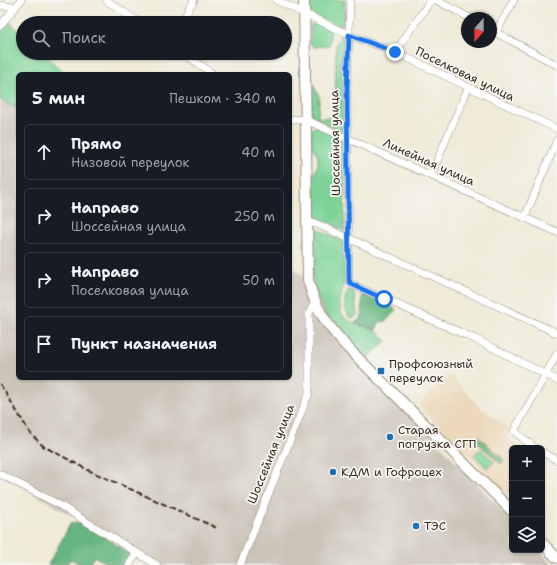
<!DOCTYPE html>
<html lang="ru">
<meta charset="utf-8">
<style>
:root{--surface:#171b24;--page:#20242c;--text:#f1f3f6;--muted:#9ea1a6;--line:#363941}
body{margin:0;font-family:"Shantell Sans",sans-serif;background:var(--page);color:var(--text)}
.controls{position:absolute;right:12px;bottom:12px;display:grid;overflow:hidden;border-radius:6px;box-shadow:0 1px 3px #0004}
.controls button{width:36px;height:36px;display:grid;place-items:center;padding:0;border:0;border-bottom:1px solid var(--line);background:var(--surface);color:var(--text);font:20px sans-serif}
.compass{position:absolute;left:461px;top:12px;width:36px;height:36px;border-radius:50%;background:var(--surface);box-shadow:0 1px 3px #0004;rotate:201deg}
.stop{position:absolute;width:12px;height:12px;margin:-9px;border:3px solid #1a73e8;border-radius:50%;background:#fff}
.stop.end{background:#1a73e8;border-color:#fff;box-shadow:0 1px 4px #0008}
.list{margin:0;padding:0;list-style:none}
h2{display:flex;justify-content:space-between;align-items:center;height:52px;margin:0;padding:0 16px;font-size:17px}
h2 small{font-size:13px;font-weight:400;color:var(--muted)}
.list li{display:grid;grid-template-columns:26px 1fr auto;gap:12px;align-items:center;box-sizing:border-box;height:56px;margin:0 8px 8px;padding:0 8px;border:1px solid var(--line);border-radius:6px}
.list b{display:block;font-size:15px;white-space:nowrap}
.list p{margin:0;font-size:13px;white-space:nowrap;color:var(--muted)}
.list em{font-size:13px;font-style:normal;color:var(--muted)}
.icon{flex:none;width:22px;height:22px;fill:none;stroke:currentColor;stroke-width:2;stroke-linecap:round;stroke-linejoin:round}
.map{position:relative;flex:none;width:557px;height:565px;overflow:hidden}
.search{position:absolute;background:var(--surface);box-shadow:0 1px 3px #0004;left:16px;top:16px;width:276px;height:44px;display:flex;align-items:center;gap:10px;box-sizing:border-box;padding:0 14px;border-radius:22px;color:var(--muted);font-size:15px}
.panel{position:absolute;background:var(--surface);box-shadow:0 1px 3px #0004;left:16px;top:72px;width:276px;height:308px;border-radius:6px}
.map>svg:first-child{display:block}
</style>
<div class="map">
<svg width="557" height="565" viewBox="0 0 557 565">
<rect width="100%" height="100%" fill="#f6f6f2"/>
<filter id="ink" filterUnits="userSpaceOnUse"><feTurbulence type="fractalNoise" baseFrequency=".025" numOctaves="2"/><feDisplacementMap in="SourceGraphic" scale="8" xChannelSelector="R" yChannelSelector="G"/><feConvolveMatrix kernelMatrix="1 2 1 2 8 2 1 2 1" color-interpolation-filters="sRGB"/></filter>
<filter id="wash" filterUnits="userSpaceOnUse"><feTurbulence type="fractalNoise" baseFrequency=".012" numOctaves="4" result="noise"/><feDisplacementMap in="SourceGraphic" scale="16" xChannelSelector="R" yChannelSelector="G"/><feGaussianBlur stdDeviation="0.9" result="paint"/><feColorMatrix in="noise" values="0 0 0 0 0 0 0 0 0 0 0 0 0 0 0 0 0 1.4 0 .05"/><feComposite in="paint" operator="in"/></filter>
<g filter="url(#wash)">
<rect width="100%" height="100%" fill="#efebd8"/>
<path fill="#ecd8ba" d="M450,375L482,409L509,428L506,435L521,448H512V484L507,495L418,405Z"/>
<path fill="#cbc3b8" d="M0,99L18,109V378H290V265L308,280L345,345L512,521V550H540L552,565H157L0,474Z"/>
<g fill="#7dd397" stroke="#5c7e5a">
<path d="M309,0H345L343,24L338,26L313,15L310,11Z"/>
<path d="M7,16L11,24L23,35V53H43L65,74H18V109L0,99V26Z"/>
<path d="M316,24L321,25L331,31L329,46L314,47L310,44L311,25Z"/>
<path d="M340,35L345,37L346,43L345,133L343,134L312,115C311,106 309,94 313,85L319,96L318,118H335L336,46Z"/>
<path d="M316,126L343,139L345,143L344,231L316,217L313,213L312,181L318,165V156L312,146L311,130Z"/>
<path d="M316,228L342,241L345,245C346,257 345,270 344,282C343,292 338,301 341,312C347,328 376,323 386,341L366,359C342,336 318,313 313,278C311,264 313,249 312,234L313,229Z"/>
<path d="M349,289L354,292L357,315L353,318L349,317C344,307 343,298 349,289Z"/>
<path d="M481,449L494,462L487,468L474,455Z"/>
</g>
<g fill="#66b580" stroke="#50704f">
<path d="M363,294L379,298L396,310L386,321L379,322L376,330L355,322C368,319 359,304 363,294Z"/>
<path d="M478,436L504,460L501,464L477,442L474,438Z"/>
<path d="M82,522L130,554L126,565H108L94,556L89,565H81L71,559L67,565H48L71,523Z"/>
</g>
</g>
<g filter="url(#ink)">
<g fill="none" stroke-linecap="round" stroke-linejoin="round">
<defs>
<g id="street">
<path d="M106,0L140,23"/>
<path d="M276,0L349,35L395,52L557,129"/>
<path d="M350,0L347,89L349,279L351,284L475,339L557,380"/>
<path d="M436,0L470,18"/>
<path d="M0,5L15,7"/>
<path d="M180,23L194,0"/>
<path d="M0,26L21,0"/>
<path d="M491,30L557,65"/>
<path d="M496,32L514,0"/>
<path d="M395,52L431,0"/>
<path d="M183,53L213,74"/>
<path d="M290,119L306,120L557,232"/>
<path d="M431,175L468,88"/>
<path d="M525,217L557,140"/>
<path d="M307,222L317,224L557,333"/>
<path d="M535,448L514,431L557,354"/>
<path d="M542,452L557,460"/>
<path d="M0,474L56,503L157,565"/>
<path d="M129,565L137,553"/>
<path d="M240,565L309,393V314L314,303"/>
</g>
<g id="secondary">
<path d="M304,0L308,280C316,310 325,322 345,345L512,511"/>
<path d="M542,543L557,558"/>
</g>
</defs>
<use href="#street" stroke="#958a7b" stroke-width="8"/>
<use href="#secondary" stroke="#958a7b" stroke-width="12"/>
<use href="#street" stroke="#fff" stroke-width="7"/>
<use href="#secondary" stroke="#fff" stroke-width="10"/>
<path stroke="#3b2a1e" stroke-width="2" stroke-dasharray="6 3" stroke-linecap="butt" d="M0,384L30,433L43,446L88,470L217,528"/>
</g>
</g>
<g fill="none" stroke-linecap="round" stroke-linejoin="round" filter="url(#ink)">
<path stroke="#1a73e8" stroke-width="5" d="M384,299L351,284L349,280L347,89L349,35L395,52"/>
</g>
<g fill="#1f6fb2" stroke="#f6f6f2" stroke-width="1.5">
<rect x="377" y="367" width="8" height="8" rx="2"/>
<circle cx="390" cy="437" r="4"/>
<circle cx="333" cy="472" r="4"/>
<circle cx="416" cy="526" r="4"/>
</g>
<g text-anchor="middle" stroke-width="3.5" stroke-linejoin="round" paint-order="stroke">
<g font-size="12" fill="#3b2a1e" stroke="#f6f6f2">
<text transform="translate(465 74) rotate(26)" y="4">Поселковая улица</text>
<text transform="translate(335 143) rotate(-91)" y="4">Шоссейная улица</text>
<text transform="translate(429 162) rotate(24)" y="4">Линейная улица</text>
<text transform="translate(271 454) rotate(-68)" y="4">Шоссейная улица</text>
</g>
<g font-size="12" fill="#3b2a1e" stroke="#f6f6f2" text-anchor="start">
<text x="389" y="368">Профсоюзный<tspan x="389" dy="14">переулок</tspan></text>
<text x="398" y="434">Старая<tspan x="398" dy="14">погрузка СГП</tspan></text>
<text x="341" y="476">КДМ и Гофроцех</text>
<text x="424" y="530">ТЭС</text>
</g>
</g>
</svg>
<div class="controls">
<button>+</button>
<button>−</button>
<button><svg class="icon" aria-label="layers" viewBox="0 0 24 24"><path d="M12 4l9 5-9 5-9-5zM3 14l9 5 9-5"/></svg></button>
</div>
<svg class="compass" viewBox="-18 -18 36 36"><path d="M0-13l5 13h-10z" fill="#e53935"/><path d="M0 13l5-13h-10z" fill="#9ea1a6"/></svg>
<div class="stop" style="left:384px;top:299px"></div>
<div class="stop end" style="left:395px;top:52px"></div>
<div class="search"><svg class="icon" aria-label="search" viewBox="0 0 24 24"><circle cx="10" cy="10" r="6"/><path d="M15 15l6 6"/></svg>Поиск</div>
<section class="panel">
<h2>5 мин<small>Пешком · 340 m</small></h2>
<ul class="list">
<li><svg class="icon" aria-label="ahead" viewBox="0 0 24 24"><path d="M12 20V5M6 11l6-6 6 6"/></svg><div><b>Прямо</b><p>Низовой переулок</p></div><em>40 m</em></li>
<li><svg class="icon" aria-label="right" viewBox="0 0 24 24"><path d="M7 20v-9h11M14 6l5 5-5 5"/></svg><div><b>Направо</b><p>Шоссейная улица</p></div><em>250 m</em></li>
<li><svg class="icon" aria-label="right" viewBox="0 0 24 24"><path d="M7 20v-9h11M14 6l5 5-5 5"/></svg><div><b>Направо</b><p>Поселковая улица</p></div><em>50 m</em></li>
<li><svg class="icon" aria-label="arrive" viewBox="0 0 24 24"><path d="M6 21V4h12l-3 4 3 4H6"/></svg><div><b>Пункт назначения</b></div></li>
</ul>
</section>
</div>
